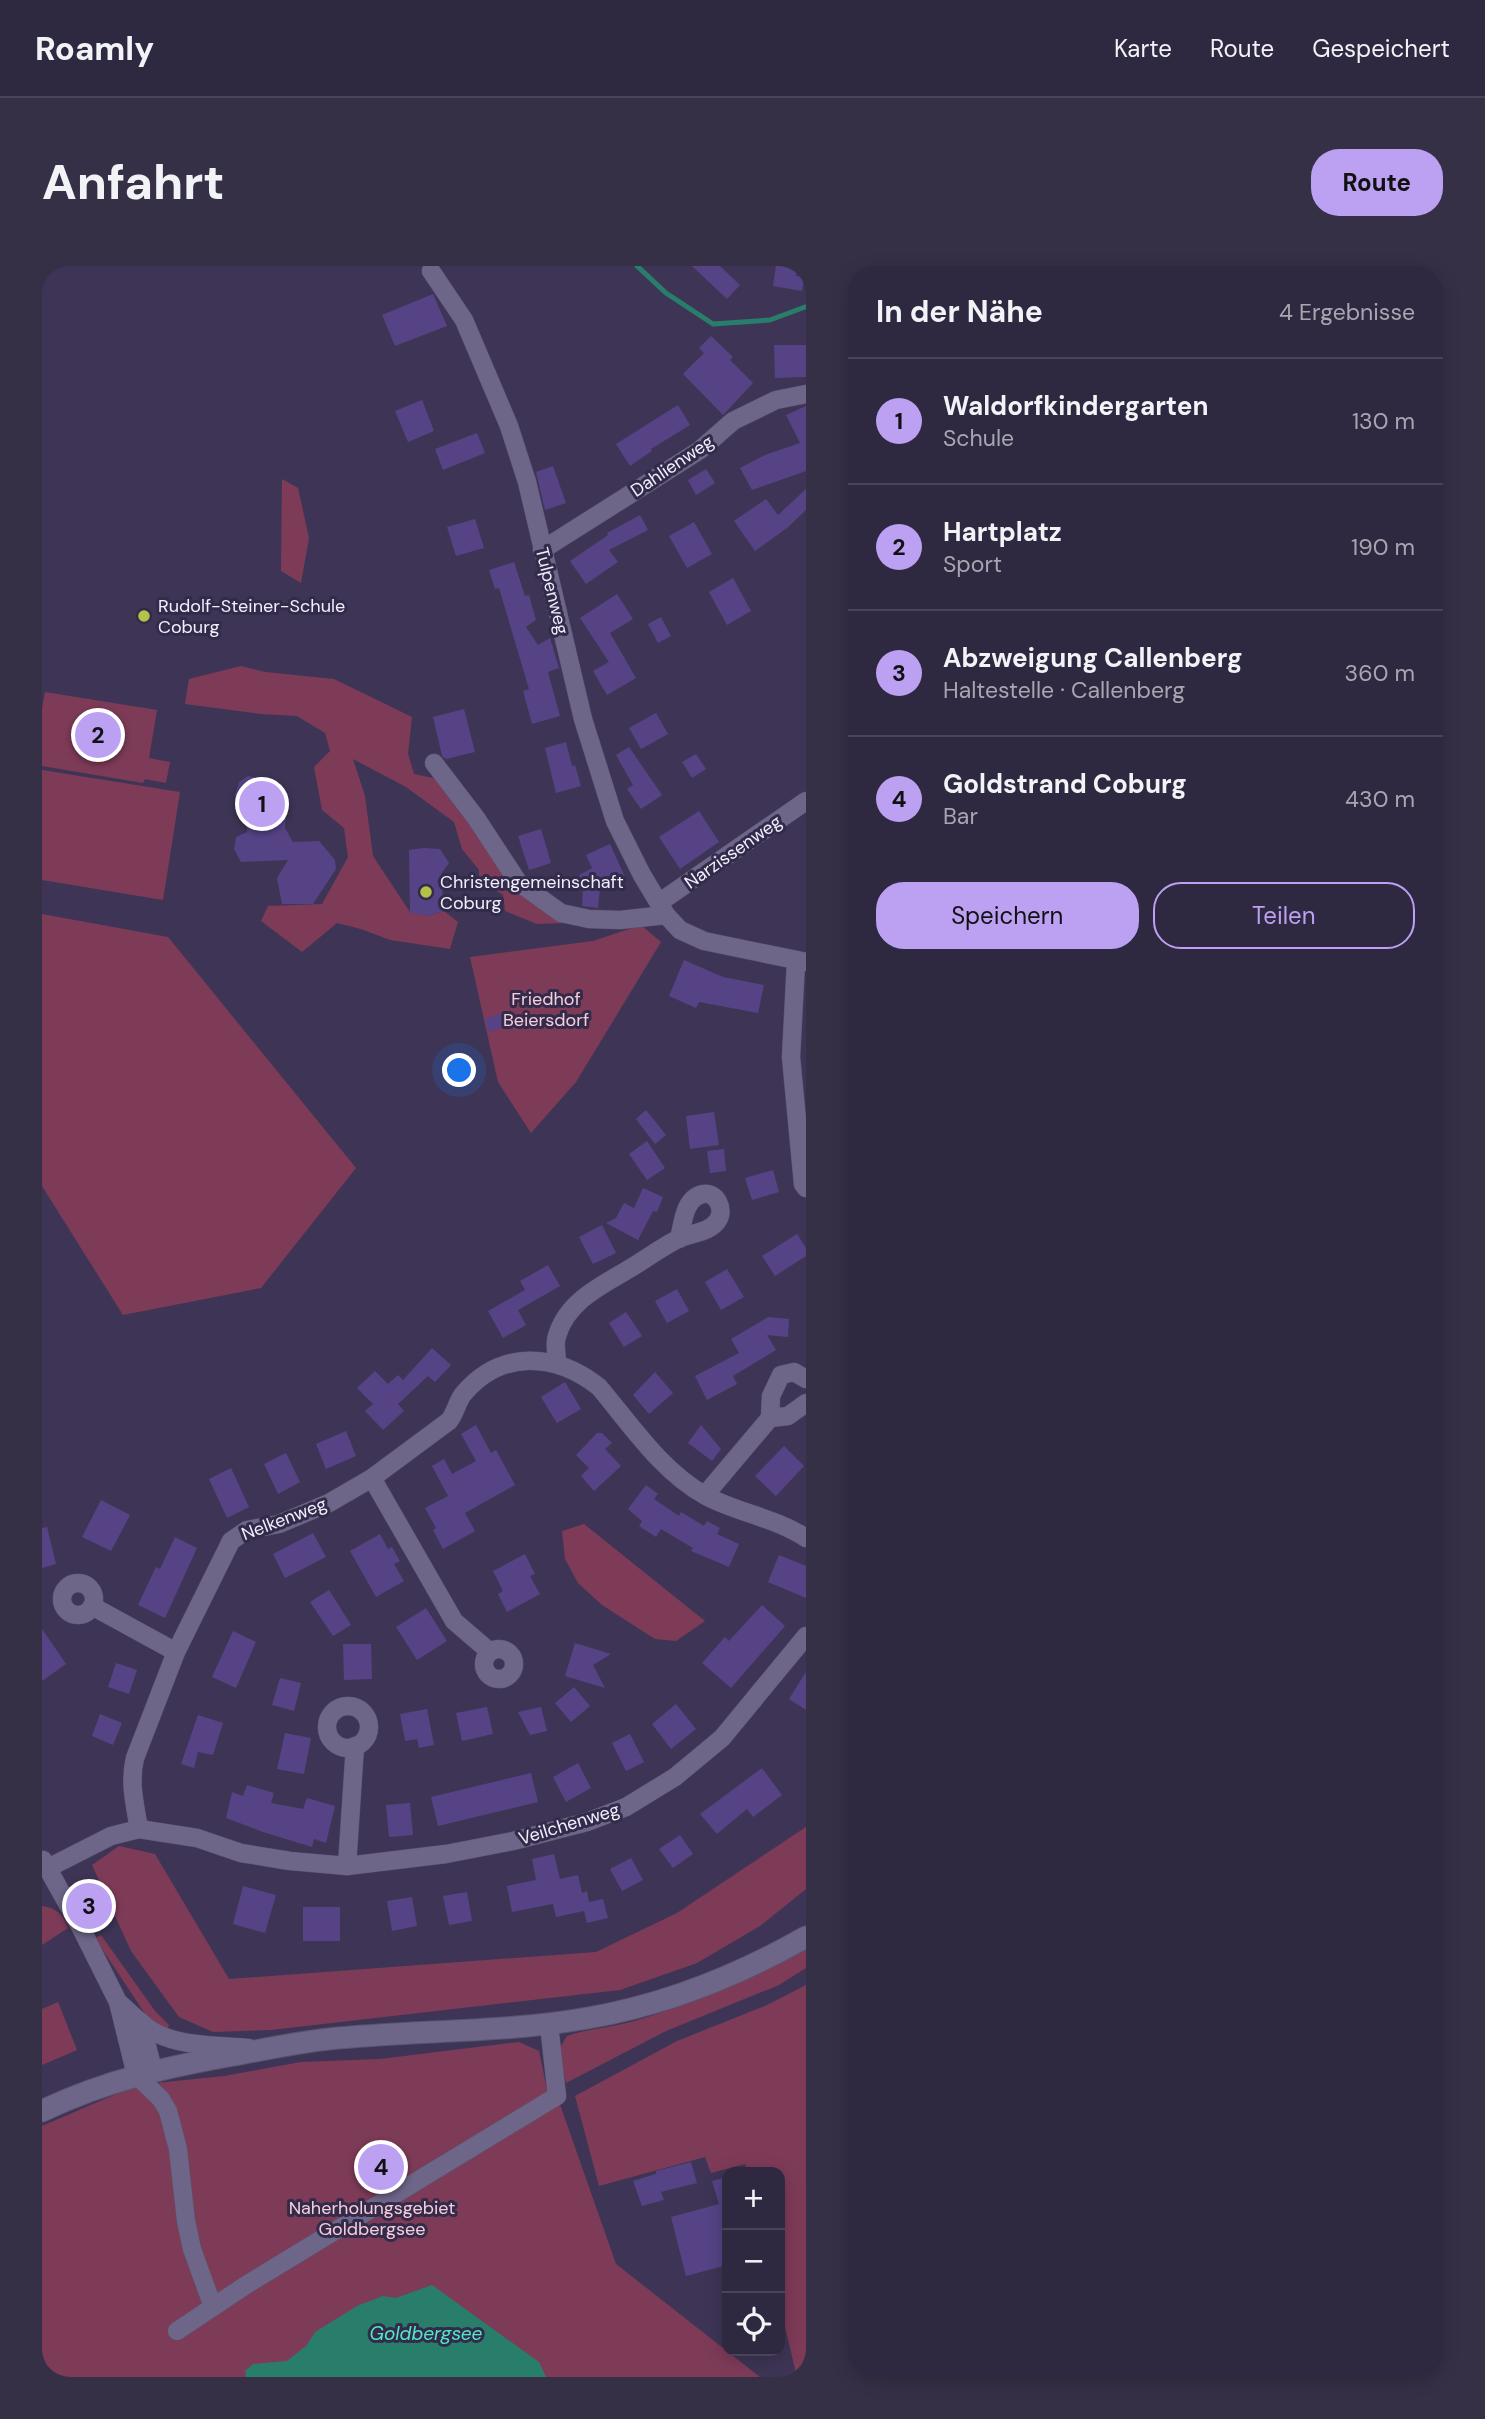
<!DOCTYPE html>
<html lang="de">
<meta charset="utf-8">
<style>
:root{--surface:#2e2840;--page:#363047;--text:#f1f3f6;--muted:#a7a6b1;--line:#494459;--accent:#bca0f2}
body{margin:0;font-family:"DM Sans",sans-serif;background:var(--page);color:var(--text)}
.controls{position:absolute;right:21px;bottom:21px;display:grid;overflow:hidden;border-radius:14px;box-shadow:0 4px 18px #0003}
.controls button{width:63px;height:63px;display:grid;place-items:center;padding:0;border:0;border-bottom:2px solid var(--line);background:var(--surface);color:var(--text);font:35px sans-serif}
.you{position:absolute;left:418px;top:805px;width:24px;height:24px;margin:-18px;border:5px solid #fff;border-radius:50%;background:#1a73e8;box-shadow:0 0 0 10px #1a73e833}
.badge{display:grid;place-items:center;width:46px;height:46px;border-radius:50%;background:var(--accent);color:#111;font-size:23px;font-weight:700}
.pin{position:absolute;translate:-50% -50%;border:4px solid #fff;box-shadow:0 2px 7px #0006}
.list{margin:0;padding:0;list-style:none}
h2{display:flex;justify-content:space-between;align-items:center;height:91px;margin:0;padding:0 28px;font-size:30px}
h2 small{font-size:23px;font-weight:400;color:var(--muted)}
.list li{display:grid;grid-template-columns:46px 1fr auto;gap:21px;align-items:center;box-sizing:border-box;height:126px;padding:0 28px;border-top:2px solid var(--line)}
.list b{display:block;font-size:26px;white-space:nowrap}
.list p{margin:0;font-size:23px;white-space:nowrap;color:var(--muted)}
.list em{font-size:23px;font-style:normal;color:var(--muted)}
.actions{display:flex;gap:14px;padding:21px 28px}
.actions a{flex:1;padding:16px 0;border:2px solid var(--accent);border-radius:28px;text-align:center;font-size:24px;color:var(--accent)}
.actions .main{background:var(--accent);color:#111}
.icon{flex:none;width:38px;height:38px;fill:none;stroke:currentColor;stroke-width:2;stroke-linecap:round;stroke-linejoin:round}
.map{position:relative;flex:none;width:764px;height:2111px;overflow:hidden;border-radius:28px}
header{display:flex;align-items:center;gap:42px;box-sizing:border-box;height:98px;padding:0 35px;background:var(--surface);border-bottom:2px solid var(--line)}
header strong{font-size:33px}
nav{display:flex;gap:38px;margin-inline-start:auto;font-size:24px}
.intro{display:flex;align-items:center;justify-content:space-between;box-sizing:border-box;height:168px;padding:0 42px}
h1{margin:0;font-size:49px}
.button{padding:18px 32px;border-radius:28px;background:var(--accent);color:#111;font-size:24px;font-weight:700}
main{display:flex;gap:42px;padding:0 42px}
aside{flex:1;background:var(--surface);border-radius:28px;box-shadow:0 4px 18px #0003}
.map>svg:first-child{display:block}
</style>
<header>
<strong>Roamly</strong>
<nav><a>Karte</a><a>Route</a><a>Gespeichert</a></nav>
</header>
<div class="intro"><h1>Anfahrt</h1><a class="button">Route</a></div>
<main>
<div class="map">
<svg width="764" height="2111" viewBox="0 0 764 2111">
<rect width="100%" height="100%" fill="#3e3556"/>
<g fill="#7e3b58">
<path d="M240,213L256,222L267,272L259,317L239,305Z"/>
<path d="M199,400L223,406L292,413L370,451L366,488L372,508L396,513L464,610L527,657L495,658L463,645L461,629L449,621L437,624V604L420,583L412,556L364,521L311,493L323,530L331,590L368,646L386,650L402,645L416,656L408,683L348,674L319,663L295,657L260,686L219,655L226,640L280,638L306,591L302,562L280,544L272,501L288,485L283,467L255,450L219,448L143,438L147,413Z"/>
<path d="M3,426L115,444L107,492L128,496L124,517L103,513L101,517L0,500V443Z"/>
<path d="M0,504L138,526L121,634L0,614Z"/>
<path d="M0,648L126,671L314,902L219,1022L81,1049L0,920Z"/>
<path d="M599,659L619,676L534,816L489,867L456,816L428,691L551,675Z"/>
<path d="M542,1258L663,1355L634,1375L613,1373L560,1339L536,1317L523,1293L520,1265Z"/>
<path d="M764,1561V1623L718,1660L655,1697L578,1724L229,1764L171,1766L137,1751L89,1685L50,1599L77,1580L113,1588L187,1713L554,1686L635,1647Z"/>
<path d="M0,1640C14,1642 21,1648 26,1662L0,1679Z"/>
<path d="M59,1669L113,1745L127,1759L125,1764L107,1754L53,1672Z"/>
<path d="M764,1683V1702L737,1719L624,1765L524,1817L516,1785L525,1770C549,1762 575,1761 599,1753C656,1736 710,1707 764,1683Z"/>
<path d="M764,1719V2111H755L738,2040V1906H705L703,1898L669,1907L663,1891L557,1920L533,1830L635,1775L725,1739Z"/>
<path d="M16,1736L35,1784L0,1799V1743Z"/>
<path d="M477,1776L497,1785L506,1828L515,1830L574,1998L718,2111H0V1860L95,1819L182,1810L259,1796L338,1793Z"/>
</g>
<path fill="#297e6b" d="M390,2019L497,2096L504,2111H204L203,2105L211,2098L245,2095L265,2079L273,2066L315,2040L341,2030L354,2032Z"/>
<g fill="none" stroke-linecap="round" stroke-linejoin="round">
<path stroke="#297e6b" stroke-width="5" d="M595,0L624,27L671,58L728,54L763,41"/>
</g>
<g fill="#564385">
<path d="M650,0H678L698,19L685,33Z"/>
<path d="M734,0H755L754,10L762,11L760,25L731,20Z"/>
<path d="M391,28L405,60L353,80L340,49Z"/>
<path d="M669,70L691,91L688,94L711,117L681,149L641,108L662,87L657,82Z"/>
<path d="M732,79H764V111L733,112Z"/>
<path d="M380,134L392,165L366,176L353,145Z"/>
<path d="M636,139L648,159L609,183L610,185L588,200L574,178Z"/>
<path d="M764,140V205L710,224L698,202L723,189L758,177L744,149Z"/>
<path d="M435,167L443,187L401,204L393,183Z"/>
<path d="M511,200L524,237L503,244L494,206Z"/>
<path d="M664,203L673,217L654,229L646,214Z"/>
<path d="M764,223V244L745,262L713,285L692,255L724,233L736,249Z"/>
<path d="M598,249L606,264L567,284L576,296L544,318L528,295L566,269L565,267Z"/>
<path d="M433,253L442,282L414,290L405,261Z"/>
<path d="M652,256L670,288L645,302L627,270Z"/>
<path d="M472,296L483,330L487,329L494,354L484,361L496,379L508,372L517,402L506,406L518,450L490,458L481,425L487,423L457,322L453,323L447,304Z"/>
<path d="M691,312L709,345L685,359L667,326Z"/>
<path d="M575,328L591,353L568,367L594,412L565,429L551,405L567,396L538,352Z"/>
<path d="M619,351L629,370L616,377L606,358Z"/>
<path d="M422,443L433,486L404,493L400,490L391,451Z"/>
<path d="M614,447L626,468L599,483L587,462Z"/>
<path d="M524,476L530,500L533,499L539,520L514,527L503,482Z"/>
<path d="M587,481L620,529L599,543L585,523L591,519L574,489Z"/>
<path d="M654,488L664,503L650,512L640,496Z"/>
<path d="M206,510L220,513L226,527L238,522L243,525L246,532L243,562L251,576L277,575L293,594L294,603L271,638H240L235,612L246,594L199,596L192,583L194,571L205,566V550L201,542L194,540L193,529L197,516Z"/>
<path d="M657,545L677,576L638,603L617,571Z"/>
<path d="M499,563L509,597L487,604L476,570Z"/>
<path d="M568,578L583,611L558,622L556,642L540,640L541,619L537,609L550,602L544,589Z"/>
<path d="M382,582L398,583L407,597L399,608L402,645L386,650L368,647L367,584Z"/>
<path d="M642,694L681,711L722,719L716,747L657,736L654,742L627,730Z"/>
<path d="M461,747L465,760L447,766L443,753Z"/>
<path d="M604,844L624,869L613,878L594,853Z"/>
<path d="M672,846L677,879L648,883L644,850Z"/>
<path d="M605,875L623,902L605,914L587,888Z"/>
<path d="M682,883L684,905L668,907L665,885Z"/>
<path d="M731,904L737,926L710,934L703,912Z"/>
<path d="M601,922L621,931L615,946L611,945L596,974L564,957L574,952L582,937L592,942Z"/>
<path d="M560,959L574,987L551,998L537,971Z"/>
<path d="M755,968L764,982V990L733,1010L720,990Z"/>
<path d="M506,999L518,1020L476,1044L484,1059L461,1072L446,1045L483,1024L478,1015Z"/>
<path d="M685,1003L702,1031L679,1044L663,1016Z"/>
<path d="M635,1023L647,1045L625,1057L613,1035Z"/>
<path d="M584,1046L600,1070L582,1081L567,1057Z"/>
<path d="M726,1051L747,1053L746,1071L725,1069L734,1084L691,1110L695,1118L665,1134L653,1110L697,1087L689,1073Z"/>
<path d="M390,1082L409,1099L393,1116L386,1110L356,1138L362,1145L341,1164L323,1145L331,1138L315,1122L333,1105L346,1118L356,1109L361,1114Z"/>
<path d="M613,1106L631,1127L607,1148L591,1129Z"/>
<path d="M523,1116L539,1143L515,1157L499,1131Z"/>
<path d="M434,1159L449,1187L454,1184L473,1219L423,1247L433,1265L401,1283L391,1264L394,1262L383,1242L406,1230L390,1200L402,1193L410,1208L434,1195L419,1168Z"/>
<path d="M659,1159L679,1183L670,1195L646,1177Z"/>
<path d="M304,1165L314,1190L284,1203L274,1178Z"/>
<path d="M555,1167H560L570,1177L563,1183L579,1200L552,1225L539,1210L547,1202L534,1189Z"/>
<path d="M742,1180L762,1200L734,1230L713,1210Z"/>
<path d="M244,1187L258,1216L236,1228L222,1198Z"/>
<path d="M189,1202L207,1241L185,1252L167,1213Z"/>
<path d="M604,1219L616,1228L612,1233L637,1250L639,1246L662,1260L665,1255L678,1262L675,1268L697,1278L687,1301L649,1285L651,1282L619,1263L614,1271L597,1260L600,1255L586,1243Z"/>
<path d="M59,1234L88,1249L69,1285L40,1271Z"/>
<path d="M5,1261L14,1298L0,1302V1262Z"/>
<path d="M271,1267L284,1291L243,1312L231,1288Z"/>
<path d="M338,1268L346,1283L350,1281L358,1295L352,1298L362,1315L334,1331L308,1285Z"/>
<path d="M133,1271L155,1282L123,1352L96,1339L114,1301L118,1303Z"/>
<path d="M483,1288L493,1308L488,1310L498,1328L465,1346L456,1328L461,1325L451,1305Z"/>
<path d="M737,1289L764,1300V1332L726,1316Z"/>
<path d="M287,1324L309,1359L291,1370L268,1336Z"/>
<path d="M720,1339L743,1360L689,1422L660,1397L683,1371L687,1375Z"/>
<path d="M384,1342L405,1375L375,1394L354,1361Z"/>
<path d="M0,1363L24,1398L0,1415Z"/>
<path d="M191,1365L214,1376L194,1422L170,1411Z"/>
<path d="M533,1377L569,1388L551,1399L563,1422L523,1410Z"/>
<path d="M301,1378H329L330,1413L302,1414Z"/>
<path d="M74,1397L95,1404L87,1428L66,1421Z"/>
<path d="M764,1406V1444L747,1433Z"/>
<path d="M238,1412L259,1417L252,1445L230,1439Z"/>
<path d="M532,1421L548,1440L529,1456L513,1437Z"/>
<path d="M634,1438L654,1463L629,1483L610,1458Z"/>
<path d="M445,1441L451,1468L420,1475L414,1447Z"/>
<path d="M499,1441L505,1465L488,1469L476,1446Z"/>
<path d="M385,1443L392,1479L377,1482L375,1473L363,1475L358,1448Z"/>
<path d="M58,1448L80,1457L71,1479L50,1470Z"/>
<path d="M156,1449L181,1457L171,1489L156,1486L152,1502L139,1498Z"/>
<path d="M243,1467L269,1472L262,1508L235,1503Z"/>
<path d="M588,1468L602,1496L584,1505L570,1477Z"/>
<path d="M536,1497L549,1522L524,1536L511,1511Z"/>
<path d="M720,1502L740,1529L711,1551L705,1543L675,1568L658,1548Z"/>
<path d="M489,1507L496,1536L396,1560L389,1531Z"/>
<path d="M205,1519L232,1527L229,1537L261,1543L265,1532L293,1540L284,1577L272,1573L270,1581L221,1566L184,1552L190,1526L201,1530Z"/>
<path d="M368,1537L371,1569L347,1571L344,1539Z"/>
<path d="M638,1569L651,1588L631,1602L617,1583Z"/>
<path d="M512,1588L518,1613L536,1609L540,1627L545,1625L547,1636L561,1633L566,1652L545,1657L542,1645L514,1651L511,1638L470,1646L465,1620L494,1614L490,1593Z"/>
<path d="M589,1592L601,1614L580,1625L568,1603Z"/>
<path d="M201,1620L234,1629L223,1667L191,1658Z"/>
<path d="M425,1626L430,1655L407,1659L401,1630Z"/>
<path d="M370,1631L375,1660L350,1665L345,1635Z"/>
<rect x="261" y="1641" width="37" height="34"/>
<path d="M649,1896L655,1917L619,1926L622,1934L600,1940L591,1915L614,1908V1905Z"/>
<path d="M685,1911V1999L644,2010L629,1951L677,1938L670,1915Z"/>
</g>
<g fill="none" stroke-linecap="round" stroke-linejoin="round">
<defs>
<g id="street">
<path d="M389,5L422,54L467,160L485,216L541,453L573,555L600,609L624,649"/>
<path d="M500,284L658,184L691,155L734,134L764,128"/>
<path d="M392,497L434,552L476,616L519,647L547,653L578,654L624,649L638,664L662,675L764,696"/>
<path d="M618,636L764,535"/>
<path d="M754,695L749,791L761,918L764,922"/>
<path d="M515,1097C515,1089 512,1078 515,1070C525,1035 559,1020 587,1003C604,993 621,980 638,972C650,967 669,966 676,954C683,943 674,925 661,928C642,932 641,957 637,973"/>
<path d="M728,1152L746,1150L764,1137"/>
<path d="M330,1212L412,1355L448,1386"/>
<path d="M663,1229L728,1152L729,1130L739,1109L752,1106L764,1113"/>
<circle cx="36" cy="1333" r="16"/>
<path d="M50,1340L134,1386"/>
<circle cx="457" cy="1398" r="15"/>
<circle cx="306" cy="1461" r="21"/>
<path d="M97,1563C93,1539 87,1516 93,1492L134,1386L189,1275L205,1264L237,1258L287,1237L330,1212L407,1155C414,1146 415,1135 422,1127C460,1083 514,1087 557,1121C589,1159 620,1206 664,1230C696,1247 734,1252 764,1272"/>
<path d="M1,1594L39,1662L76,1736L94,1809L119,1833L126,1845L136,1883L144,1955L150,1983L171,2041"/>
<path d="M305,1600L313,1480"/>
<path d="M6,1602L69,1570L97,1563L155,1572L199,1587L248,1595L305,1600L404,1588L471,1575L545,1556L584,1541L633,1511L680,1472L764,1370"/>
<path d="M76,1736C88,1746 100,1760 114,1767C141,1781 177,1779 207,1782"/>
<path d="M99,1756L111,1804"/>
<path d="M135,2065L204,2019L515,1830L507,1759"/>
</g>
<path id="secondary" d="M0,1845C64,1814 129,1800 198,1788C228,1782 258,1776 287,1773C374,1764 461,1767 546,1752C622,1739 697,1709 764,1671"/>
</defs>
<use href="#street" stroke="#5a536d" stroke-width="19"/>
<use href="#secondary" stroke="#5a536d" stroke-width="23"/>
<use href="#street" stroke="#6e6689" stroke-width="18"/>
<use href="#secondary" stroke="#6e6689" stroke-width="21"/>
</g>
<g fill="#b5c24a" stroke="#332b4a" stroke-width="2.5">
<circle cx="102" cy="350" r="7"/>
<circle cx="384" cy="626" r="7"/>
</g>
<g text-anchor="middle" stroke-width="6" stroke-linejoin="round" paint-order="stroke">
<g font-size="18" fill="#f1eefe" stroke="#332b4a">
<text transform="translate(630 200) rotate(-34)" y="6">Dahlienweg</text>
<text transform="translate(510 325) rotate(76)" y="6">Tulpenweg</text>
<text transform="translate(691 586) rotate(-35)" y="6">Narzissenweg</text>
<text transform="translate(242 1253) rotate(-21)" y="6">Nelkenweg</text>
<text transform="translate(527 1558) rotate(-17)" y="6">Veilchenweg</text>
</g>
<g font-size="18" fill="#f1eefe" stroke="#332b4a" text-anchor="start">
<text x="116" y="346">Rudolf-Steiner-Schule<tspan x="116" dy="21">Coburg</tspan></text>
<text x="398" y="622">Christengemeinschaft<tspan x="398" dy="21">Coburg</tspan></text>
</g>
<g font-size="18" fill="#f9ccdc" stroke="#332b4a">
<text x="504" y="739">Friedhof<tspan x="504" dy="21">Beiersdorf</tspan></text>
<text x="330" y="1948">Naherholungsgebiet<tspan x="330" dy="21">Goldbergsee</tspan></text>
</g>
<g font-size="19" font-style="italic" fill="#51eac8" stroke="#332b4a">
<text x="384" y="2074">Goldbergsee</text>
</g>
</g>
</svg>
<div class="controls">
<button>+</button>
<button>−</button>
<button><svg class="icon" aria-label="locate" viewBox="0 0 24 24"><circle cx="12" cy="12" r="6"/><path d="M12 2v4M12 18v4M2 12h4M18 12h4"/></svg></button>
</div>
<div class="you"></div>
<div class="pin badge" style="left:220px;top:538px">1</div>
<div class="pin badge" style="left:56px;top:469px">2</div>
<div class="pin badge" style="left:47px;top:1640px">3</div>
<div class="pin badge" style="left:339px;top:1901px">4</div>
</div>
<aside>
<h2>In der Nähe<small>4 Ergebnisse</small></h2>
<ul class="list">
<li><span class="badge">1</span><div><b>Waldorfkindergarten</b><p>Schule</p></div><em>130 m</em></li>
<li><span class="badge">2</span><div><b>Hartplatz</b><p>Sport</p></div><em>190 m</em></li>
<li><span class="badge">3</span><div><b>Abzweigung Callenberg</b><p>Haltestelle · Callenberg</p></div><em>360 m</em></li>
<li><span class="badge">4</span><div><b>Goldstrand Coburg</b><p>Bar</p></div><em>430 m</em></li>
</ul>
<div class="actions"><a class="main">Speichern</a><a>Teilen</a></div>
</aside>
</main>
